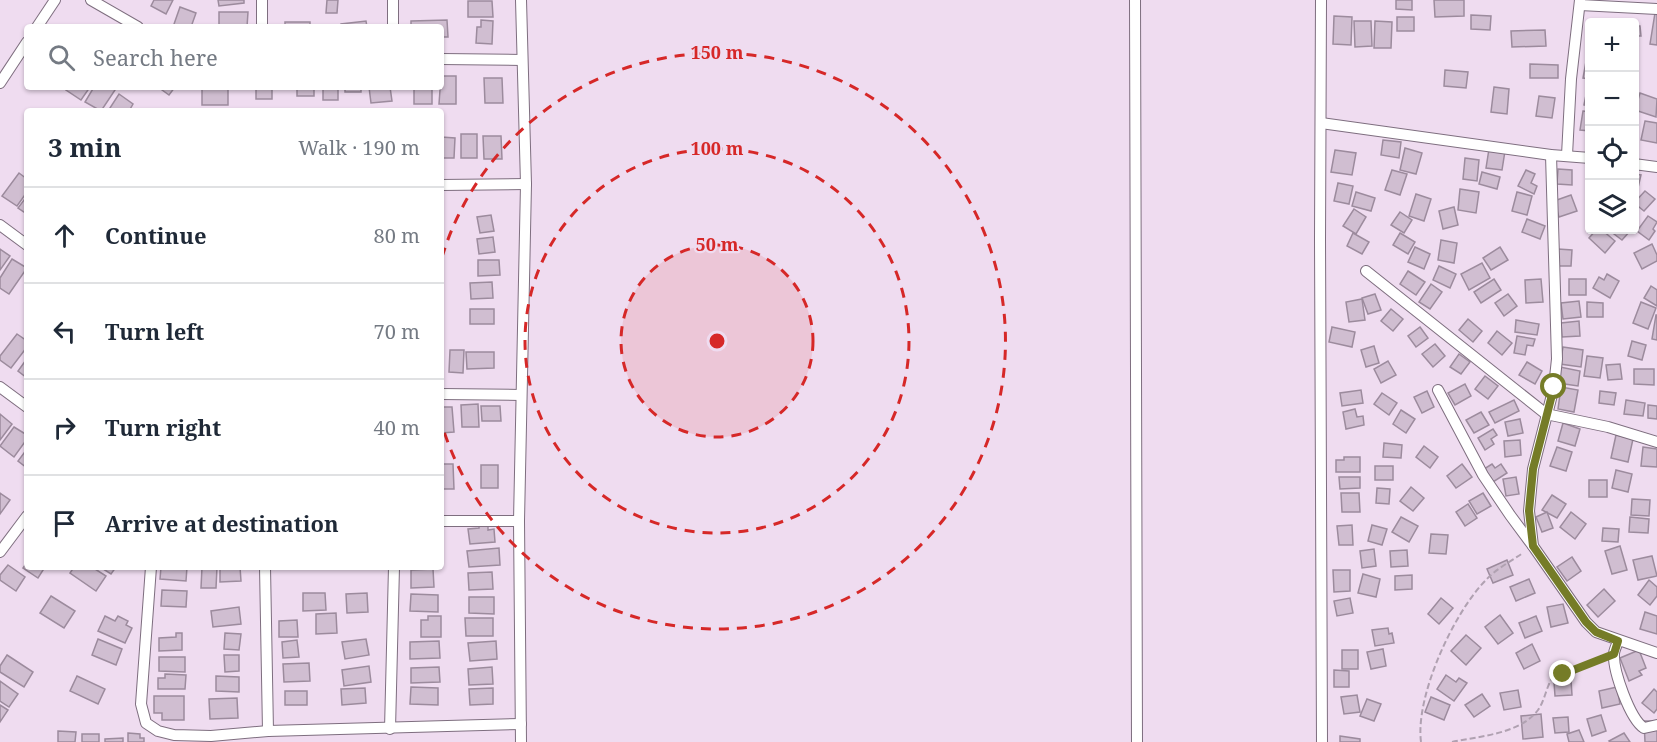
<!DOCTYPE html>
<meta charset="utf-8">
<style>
:root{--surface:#fff;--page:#f6f6f7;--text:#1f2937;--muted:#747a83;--line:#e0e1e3}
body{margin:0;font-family:"Noto Serif",serif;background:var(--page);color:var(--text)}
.controls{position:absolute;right:18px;top:18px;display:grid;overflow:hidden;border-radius:6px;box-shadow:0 2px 4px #0004}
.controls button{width:54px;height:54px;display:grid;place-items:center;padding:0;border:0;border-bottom:2px solid var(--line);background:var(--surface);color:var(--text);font:30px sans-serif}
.stop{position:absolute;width:18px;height:18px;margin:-14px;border:4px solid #757c27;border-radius:50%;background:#fff}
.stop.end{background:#757c27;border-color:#fff;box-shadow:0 2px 6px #0008}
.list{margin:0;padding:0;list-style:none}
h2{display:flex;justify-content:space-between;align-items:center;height:78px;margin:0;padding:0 24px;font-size:26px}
h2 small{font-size:20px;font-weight:400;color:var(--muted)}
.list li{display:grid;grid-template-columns:39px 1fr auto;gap:18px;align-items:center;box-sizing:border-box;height:96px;padding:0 24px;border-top:2px solid var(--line)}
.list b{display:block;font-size:22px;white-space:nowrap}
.list em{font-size:20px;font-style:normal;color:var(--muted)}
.icon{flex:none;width:33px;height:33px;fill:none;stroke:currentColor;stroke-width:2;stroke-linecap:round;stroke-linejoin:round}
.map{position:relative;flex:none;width:1657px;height:742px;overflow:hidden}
.search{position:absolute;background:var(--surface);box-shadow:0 2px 4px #0004;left:24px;top:24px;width:420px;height:66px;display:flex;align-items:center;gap:15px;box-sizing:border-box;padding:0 21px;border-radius:6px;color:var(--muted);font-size:22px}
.panel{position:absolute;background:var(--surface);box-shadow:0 2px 4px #0004;left:24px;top:108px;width:420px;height:462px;border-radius:6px}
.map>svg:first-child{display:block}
</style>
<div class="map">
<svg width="1657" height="742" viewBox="0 0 1657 742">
<rect width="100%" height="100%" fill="#efdcf0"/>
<g fill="#d0bed1" stroke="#9c8b9d" stroke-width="1.5">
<path d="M154,0H173L166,14L151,6Z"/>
<path d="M218,0H244V3L219,6Z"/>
<path d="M327,0H338L337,13H326Z"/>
<path d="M1396,0H1412V10L1396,9Z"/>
<path d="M1434,0H1464V16L1435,17Z"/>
<path d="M468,1H492L493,17H468Z"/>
<path d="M180,7L196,13L191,27H173Z"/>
<path d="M219,12H248L247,27H219Z"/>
<path d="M1655,13H1657V45L1650,44Z"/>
<path d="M1471,15L1491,16L1490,30L1471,29Z"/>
<path d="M1334,16L1352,17L1351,45L1333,44Z"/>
<rect x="1397" y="17" width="17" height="14"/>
<path d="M447,20L448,37H441V27H411V21Z"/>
<path d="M481,20L493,21L492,44L476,43L477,27H481Z"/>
<path d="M366,21L367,27H341V24Z"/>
<path d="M1354,21H1371L1372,46L1355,47Z"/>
<path d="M1375,21L1392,22L1391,48H1374Z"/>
<rect x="285" y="22" width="25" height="5"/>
<path d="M1634,26H1640L1641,36H1634Z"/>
<path d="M1545,30L1546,46L1512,47L1511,31Z"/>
<path d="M1587,56H1590V79L1583,78Z"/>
<path d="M1530,64L1558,65V78H1530Z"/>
<path d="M1445,70L1468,72L1466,88L1444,86Z"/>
<path d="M441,76H456V104H439Z"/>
<path d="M484,78H502L503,103H485Z"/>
<path d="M1588,85L1590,86V106L1584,105Z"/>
<path d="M68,87H90L81,100L66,90Z"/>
<path d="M94,87H117L101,111L85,102Z"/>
<path d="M158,87H175L169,95Z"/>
<path d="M202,87L228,88V105H202Z"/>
<rect x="256" y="87" width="16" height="12"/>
<rect x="297" y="87" width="17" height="9"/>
<rect x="323" y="87" width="15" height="13"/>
<rect x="345" y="87" width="16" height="5"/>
<path d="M369,87H390L392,101L371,103Z"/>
<rect x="414" y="87" width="18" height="17"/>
<path d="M1494,87L1509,89L1507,114L1491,112Z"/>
<path d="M1640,93L1657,99L1656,117L1635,110Z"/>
<path d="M119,94L133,104L129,111H108Z"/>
<path d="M1539,96L1555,98L1552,118L1536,116Z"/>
<path d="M1583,111L1590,112V131L1580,130Z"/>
<path d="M1645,121L1657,123V143L1641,140Z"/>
<rect x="461" y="134" width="16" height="24"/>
<path d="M483,136H501L502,159H484Z"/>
<path d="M441,137L455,138L454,158H441Z"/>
<path d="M1383,140L1401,142L1399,158L1381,155Z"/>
<path d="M1405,148L1422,153L1416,174L1400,170Z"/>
<path d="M1489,149L1505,151L1502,170L1486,168Z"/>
<path d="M1335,150L1356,153L1352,175L1331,172Z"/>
<path d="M1465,158L1479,160L1477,181L1463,179Z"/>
<path d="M1558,169L1572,170V185L1557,184Z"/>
<path d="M1392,170L1407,174L1400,195L1385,190Z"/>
<path d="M1526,170L1535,174L1531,183L1537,186L1534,194L1518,186Z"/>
<path d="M1482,172L1500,177L1497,189L1479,184Z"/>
<path d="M19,173L27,179V192L17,206L2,196Z"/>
<path d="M1634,174L1641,175L1637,192L1634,191Z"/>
<path d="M1338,183L1353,186L1349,204L1334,201Z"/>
<path d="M1460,189L1479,192L1476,213L1458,210Z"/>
<path d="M1645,191L1655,199L1644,211L1634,203Z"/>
<path d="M1356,192L1375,198L1371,211L1352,206Z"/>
<path d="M1517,192L1532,196L1527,215L1512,211Z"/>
<path d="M1416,194L1431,199L1424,221L1409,216Z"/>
<path d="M1571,195L1577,211L1559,217L1554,201Z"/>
<path d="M27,196V214L18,208Z"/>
<path d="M1454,207L1458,225L1443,229L1439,211Z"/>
<path d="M1354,209L1366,217L1356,234L1343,226Z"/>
<path d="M1400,212L1412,220L1404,233L1391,225Z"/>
<path d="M491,215L494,231L480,233L477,217Z"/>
<path d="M1648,216L1657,222L1653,229L1655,231L1649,240L1637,231Z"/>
<path d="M1527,219L1545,226L1540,239L1522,232Z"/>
<path d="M1596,230H1602L1615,241L1605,253L1589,238Z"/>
<path d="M1611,230H1631L1622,240L1610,231Z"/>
<path d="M1353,233L1369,242L1362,254L1347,246Z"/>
<path d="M1400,233L1415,242L1408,254L1393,245Z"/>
<path d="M493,237L495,252L479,254L477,239Z"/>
<path d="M1441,240L1457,243L1454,263L1438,260Z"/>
<path d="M1652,244L1657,255V261L1642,269L1634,253Z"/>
<path d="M1415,247L1430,254L1424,269L1408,262Z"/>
<path d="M1500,247L1508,260L1491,270L1483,258Z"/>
<path d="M0,249L10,256L0,270Z"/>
<path d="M1558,249L1572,250L1571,266H1557Z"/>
<path d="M12,259L27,268L9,294L0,288V278Z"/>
<path d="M478,260H499L500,275L478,276Z"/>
<path d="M1482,263L1490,278L1469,290L1461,274Z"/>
<path d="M1439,266L1456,274L1450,288L1433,280Z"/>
<path d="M1408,271L1425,282L1416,295L1400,284Z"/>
<path d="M1607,274L1619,281L1610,298L1593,288L1599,277L1604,280Z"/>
<path d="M1494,279L1501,290L1481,303L1474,292Z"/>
<path d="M1541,279L1543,302L1526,303L1525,280Z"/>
<rect x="1569" y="279" width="17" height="16"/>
<path d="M492,282L493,298L471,299L470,283Z"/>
<path d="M1431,284L1442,292L1430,309L1419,302Z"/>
<path d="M1651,286L1657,290V306L1644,298Z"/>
<path d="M1375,294L1381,310L1368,314L1362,298Z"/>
<path d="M1508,294L1517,306L1504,316L1495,303Z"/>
<path d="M1362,299L1365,320L1349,322L1346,302Z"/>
<path d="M1579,301L1581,317L1563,319L1561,303Z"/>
<path d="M1587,302L1603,303V317H1587Z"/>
<path d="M1641,302L1656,308L1648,329L1633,323Z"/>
<rect x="470" y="309" width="24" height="15"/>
<path d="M1391,309L1403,319L1393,331L1381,321Z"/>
<path d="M1656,315H1657V340L1652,339Z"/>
<path d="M1468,319L1482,331L1473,342L1459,330Z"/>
<path d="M1516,320L1539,324L1537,335L1515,332Z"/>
<path d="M1579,321L1580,336L1562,337L1561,323Z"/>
<path d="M1332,327L1355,332L1352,347L1329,342Z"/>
<path d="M1420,327L1428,338L1416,347L1408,336Z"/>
<path d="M1497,331L1512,343L1502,355L1488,343Z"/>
<path d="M17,334L27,341V347L11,368L0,360V356Z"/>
<path d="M1517,336L1535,339L1533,346L1527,345L1525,355L1514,353Z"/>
<path d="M1632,341L1646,345L1642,360L1628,356Z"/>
<path d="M1435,344L1445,356L1433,367L1422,354Z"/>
<path d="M1374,346L1379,363L1366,367L1361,350Z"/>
<path d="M1563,347L1583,350L1581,367L1560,364Z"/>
<path d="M450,350H464L463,373L449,372Z"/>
<path d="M466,352H494V368L467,369Z"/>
<path d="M1459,354L1470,362L1461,374L1450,367Z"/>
<path d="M1587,356L1603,358L1600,378L1584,376Z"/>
<path d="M26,360L27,361V378L18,371Z"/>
<path d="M1388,361L1396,375L1381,383L1374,369Z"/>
<path d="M1527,362L1542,371L1535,384L1519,375Z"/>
<path d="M1620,364L1622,379L1608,380L1606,365Z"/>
<path d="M1560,367L1580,371L1578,386L1558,383Z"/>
<path d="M1634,369H1654V385L1634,384Z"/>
<path d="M1485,376L1498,386L1488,399L1475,389Z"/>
<path d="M1465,384L1471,396L1455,405L1448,393Z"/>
<path d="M1561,387L1578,390L1574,412L1558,409Z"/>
<path d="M1361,390L1363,403L1342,406L1340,393Z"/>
<path d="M1427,391L1434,407L1422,413L1414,397Z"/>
<path d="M1600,391L1616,393L1614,405L1599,403Z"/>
<path d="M1382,393L1397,403L1389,415L1374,404Z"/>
<path d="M1514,400L1519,411L1495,423L1489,412Z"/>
<path d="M1626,400L1645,403L1643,416L1624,414Z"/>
<path d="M478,404L479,427H462L461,405Z"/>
<path d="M1648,405L1657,406V419L1648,418Z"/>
<path d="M481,406H500L501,421H482Z"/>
<path d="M441,407H452L454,432L441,433Z"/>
<path d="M1355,409L1357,417L1363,416L1364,425L1346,429L1343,412Z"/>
<path d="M1401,410L1415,419L1406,433L1393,424Z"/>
<path d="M1481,412L1489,425L1474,433L1466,420Z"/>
<path d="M0,414L12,424L0,440Z"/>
<path d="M1520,419L1523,433L1508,436L1505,422Z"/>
<path d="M1563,423L1580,429L1575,446L1558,441Z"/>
<path d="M14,427L27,435V439L14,457L0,446Z"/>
<path d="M1493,429L1497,435L1491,439L1494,444L1485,450L1478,438Z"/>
<path d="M1616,435L1633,439L1628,462L1611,458Z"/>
<path d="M1520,440L1521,455L1505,457L1504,441Z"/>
<path d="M1384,443L1402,445L1401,458L1383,457Z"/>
<path d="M1424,446L1438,457L1430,468L1416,457Z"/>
<path d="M1557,447L1572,452L1566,471L1550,466Z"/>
<path d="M1643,447L1657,449V467L1641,466Z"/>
<path d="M27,449V468L18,461Z"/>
<path d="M1344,457H1360V472H1336V460H1344Z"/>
<path d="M441,464H453L454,489H441Z"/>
<path d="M1462,464L1472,477L1456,488L1447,476Z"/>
<path d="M1492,464L1495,468L1501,464L1507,473L1493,482L1484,469Z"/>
<rect x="481" y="465" width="17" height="23"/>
<rect x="1375" y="466" width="18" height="14"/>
<path d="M1616,470L1632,474L1628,492L1612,488Z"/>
<path d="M1339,477H1360V488L1340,489Z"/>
<path d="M1516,477L1519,494L1506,496L1503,479Z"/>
<rect x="1589" y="480" width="18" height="17"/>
<path d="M1411,487L1424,498L1413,511L1400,501Z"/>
<path d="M1377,488L1390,489L1389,504L1376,503Z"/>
<path d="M0,493L10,500L0,514Z"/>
<path d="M1341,493H1359L1360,512H1342Z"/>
<path d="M1483,493L1491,506L1477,514L1469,501Z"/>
<path d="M1552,495L1566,504L1557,518L1542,510Z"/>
<path d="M1632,499L1650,500L1649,516L1631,515Z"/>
<path d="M1468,504L1477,518L1465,526L1456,512Z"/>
<path d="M1547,512L1553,528L1542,532L1536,517Z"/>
<path d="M1571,512L1586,524L1575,539L1560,527Z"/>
<path d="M1401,517L1418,526L1409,542L1392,532Z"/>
<path d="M1630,517L1649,519L1648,533L1629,532Z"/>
<path d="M488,524V530L494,529L495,542L470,544L468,529L479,528V525Z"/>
<path d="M1352,525L1353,545H1339L1337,526Z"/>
<path d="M1372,525L1387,529L1382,545L1368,541Z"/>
<path d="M1603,528L1619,529L1618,542L1602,541Z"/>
<path d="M1431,534L1448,535L1446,554L1429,553Z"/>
<path d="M1620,546L1627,570L1612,574L1605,551Z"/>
<path d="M499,548L500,565L469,567L467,551Z"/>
<path d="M1374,549L1376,566L1362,568L1360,551Z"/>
<path d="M1407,550L1408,566L1391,567L1390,551Z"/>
<path d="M1652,556L1657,576L1638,580L1633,560Z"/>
<path d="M1572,557L1581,571L1567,581L1557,567Z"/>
<path d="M1507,560L1513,575L1493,583L1487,569Z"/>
<path d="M27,562V567H45L38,578L23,568Z"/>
<path d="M8,565L25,577L16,591L0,580V575Z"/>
<path d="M74,567H92L106,576L96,591L70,573Z"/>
<path d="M100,567H116L111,574Z"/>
<path d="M161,567H187L186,581L160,579Z"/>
<path d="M202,567H217L216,588H201Z"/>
<path d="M220,567H240L241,581L220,582Z"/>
<path d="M433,569L434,587L411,588V570Z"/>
<path d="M1333,570H1350V591L1334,592Z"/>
<path d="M492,572L493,589L469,590L468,573Z"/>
<path d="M1363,574L1380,579L1376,597L1358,593Z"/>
<path d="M1412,575V589L1395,590V576Z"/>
<path d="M1529,579L1535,593L1516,601L1510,587Z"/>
<path d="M1649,580L1657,587V596L1650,605L1638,595Z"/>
<path d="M1604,589L1615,601L1598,617L1587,605Z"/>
<path d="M162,590L187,591L186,607L161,606Z"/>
<path d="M303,593H325L326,610L303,611Z"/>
<path d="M367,593L368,612L347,613L346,594Z"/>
<path d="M411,594L438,595V612L410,611Z"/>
<path d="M51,596L75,611L64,628L40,613Z"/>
<path d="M469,597H494V614L469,613Z"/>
<path d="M1350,598L1353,613L1337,616L1334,601Z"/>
<path d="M1441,598L1453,608L1439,624L1428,614Z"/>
<path d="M1563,604L1568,623L1551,627L1547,607Z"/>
<path d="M239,607L241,624L213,627L211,611Z"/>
<path d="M1645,612L1657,616V634L1640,629Z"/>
<path d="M336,613L337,633L316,634V614Z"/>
<path d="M1500,615L1513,633L1498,644L1485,627Z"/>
<path d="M105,616L115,621L118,616L128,621L126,625L132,628L125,643L98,631Z"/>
<path d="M428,616H441V637H421V620H428Z"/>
<path d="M1536,616L1542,631L1525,638L1519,623Z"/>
<path d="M465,618H493V636H466Z"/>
<path d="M297,620L298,637H279V621Z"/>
<path d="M1388,628L1389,634L1392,633L1394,643L1375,646L1372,630Z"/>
<path d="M176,633H182V650L159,651V638L176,637Z"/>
<path d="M225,633L241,634L239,650L224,649Z"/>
<path d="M1466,635L1481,648L1466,665L1451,651Z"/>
<path d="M98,639L122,649L116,665L92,655Z"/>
<path d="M366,639L369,655L345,659L342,642Z"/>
<path d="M297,640L299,657L283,658L282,642Z"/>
<path d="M439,641L440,658L410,659V642Z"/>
<path d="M496,641L497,659L470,661L468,643Z"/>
<path d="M1532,644L1540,661L1524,669L1516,653Z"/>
<path d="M1383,649L1386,666L1371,669L1367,652Z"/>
<rect x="1342" y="650" width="16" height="19"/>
<path d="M1639,650L1646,668L1639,671L1642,675L1629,681L1620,658Z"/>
<path d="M7,655L33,672L24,687L0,672V666Z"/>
<path d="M224,655H239V671L225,672Z"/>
<path d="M159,657H185V672L159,671Z"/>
<path d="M309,663L310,681L284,682L283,664Z"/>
<path d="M369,666L371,682L344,686L342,670Z"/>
<path d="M439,667L440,682L411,683V668Z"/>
<path d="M492,667L493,684L469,685L468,669Z"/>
<path d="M1334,670L1349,671V687H1334Z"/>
<path d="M165,674L186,675L185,689H158V678H165Z"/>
<path d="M1446,675L1456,682L1459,678L1467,683L1454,701L1437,689Z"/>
<path d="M77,676L105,689L98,704L70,691Z"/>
<path d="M216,676L239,677V692L216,691Z"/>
<path d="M1571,680L1572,695L1555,696L1554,682Z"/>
<path d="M0,681L18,694L9,707L0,701Z"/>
<path d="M411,687L438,688V705L410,704Z"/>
<path d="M1617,687L1620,704L1602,708L1599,691Z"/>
<path d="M365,688L366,703L342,705L341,689Z"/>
<path d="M493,688V704L470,705L469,689Z"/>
<path d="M1654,689L1657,692V709L1654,713L1642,703Z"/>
<path d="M1518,690L1521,707L1504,710L1500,693Z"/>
<rect x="285" y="691" width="22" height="14"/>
<path d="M1482,694L1490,706L1474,717L1465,705Z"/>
<path d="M1357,695L1360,712L1344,714L1341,697Z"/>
<path d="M154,696H184V720H162V713H154Z"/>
<path d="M1431,697L1450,705L1444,720L1425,712Z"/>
<path d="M237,698L238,718L210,719L209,699Z"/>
<path d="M1367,699L1381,704L1374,721L1360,716Z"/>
<path d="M0,705L8,710L0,722Z"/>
<path d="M1541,714L1543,737L1523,739L1521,716Z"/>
<path d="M1601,715L1606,731L1592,736L1587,719Z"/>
<path d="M1568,717L1569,732L1555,733L1553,718Z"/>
<path d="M1644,721H1657V742H1645Z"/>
<path d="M1579,730L1584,742H1569L1567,734Z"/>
<path d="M58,731L76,732L75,742H58Z"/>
<path d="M128,733L140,734V738H144V742H128Z"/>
<path d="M1624,733L1630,742H1610L1609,741Z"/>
<rect x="82" y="734" width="17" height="8"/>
<path d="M1340,736L1360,739V742H1340Z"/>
<path d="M123,738V742H105V739Z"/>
</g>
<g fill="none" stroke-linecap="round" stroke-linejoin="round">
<defs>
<g id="minor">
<path d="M91,0L138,27"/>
<path d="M262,0V27"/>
<path d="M521,0L526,184L519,521L521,742"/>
<path d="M1135,0L1137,742"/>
<path d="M1321,0L1320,239L1322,742"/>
<path d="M1580,5L1657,9"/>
<path d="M37,27L55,0"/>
<path d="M393,27V0"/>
<path d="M441,59L522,60"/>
<path d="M0,83L27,42"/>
<path d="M1321,123L1551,155L1590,158"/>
<path d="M1551,155L1557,359L1554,387L1533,469L1529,511L1533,546L1586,622L1596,632L1657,653"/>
<path d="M1567,155L1571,79L1580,0"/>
<path d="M1634,164L1657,167"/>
<path d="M441,185L526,184"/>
<path d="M0,225L27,245"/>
<path d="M1366,271L1546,414L1608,427L1657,442"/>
<path d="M0,387L27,407"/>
<path d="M1438,390L1483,475L1510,515L1533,546"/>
<path d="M441,394L521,395"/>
<path d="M441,521H519"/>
<path d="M0,552L27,516"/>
<path d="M151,567L141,704L146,723L158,731L174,735L211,736L268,731L521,724"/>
<path d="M265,567L268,731"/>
<path d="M1618,641C1617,645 1614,650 1614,654C1613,671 1630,719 1644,728L1657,725"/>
<path d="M390,729L394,567"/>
</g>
</defs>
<use href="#minor" stroke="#7e6e7f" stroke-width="12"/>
<g stroke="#b0a1b1" stroke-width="2" stroke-dasharray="6 3" stroke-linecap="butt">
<path d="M1421,742C1415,696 1454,612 1486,580C1496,569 1511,561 1523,553"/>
<path d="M1452,742C1480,736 1520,734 1538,710C1544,702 1546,689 1551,680L1603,659"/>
</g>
<use href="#minor" stroke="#fff" stroke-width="10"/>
</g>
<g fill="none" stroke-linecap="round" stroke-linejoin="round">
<path stroke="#757c27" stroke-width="8" d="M1554,387L1533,469L1529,511L1533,546L1586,622L1596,632L1618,641L1614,654L1563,674"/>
</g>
<circle cx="717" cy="341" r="96" fill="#d62828" fill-opacity=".12"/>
<g fill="none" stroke="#d62828" stroke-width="3" stroke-dasharray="10 8">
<circle cx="717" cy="341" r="96"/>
<circle cx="717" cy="341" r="192"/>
<path d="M442 257A288 288 0 1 1 442 425"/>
</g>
<circle cx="717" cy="341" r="9" fill="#d62828" stroke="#efdcf0" stroke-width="3"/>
<g font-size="18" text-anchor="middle" font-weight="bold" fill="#d62828" stroke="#efdcf0" stroke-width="4.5" stroke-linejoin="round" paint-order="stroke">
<text x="717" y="59">150 m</text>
<text x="717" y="155">100 m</text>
<text x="717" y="251">50 m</text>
</g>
</svg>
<div class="controls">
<button>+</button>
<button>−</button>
<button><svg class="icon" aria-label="locate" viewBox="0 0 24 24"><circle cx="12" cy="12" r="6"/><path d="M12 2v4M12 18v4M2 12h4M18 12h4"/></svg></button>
<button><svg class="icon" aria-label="layers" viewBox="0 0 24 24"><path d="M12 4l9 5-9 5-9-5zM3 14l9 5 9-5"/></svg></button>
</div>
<div class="stop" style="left:1554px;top:387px"></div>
<div class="stop end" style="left:1563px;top:674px"></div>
<div class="search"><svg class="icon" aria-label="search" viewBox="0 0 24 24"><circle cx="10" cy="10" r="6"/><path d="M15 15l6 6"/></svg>Search here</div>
<section class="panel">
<h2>3 min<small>Walk · 190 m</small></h2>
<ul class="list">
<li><svg class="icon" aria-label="ahead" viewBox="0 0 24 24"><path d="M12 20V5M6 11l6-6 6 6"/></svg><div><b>Continue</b></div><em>80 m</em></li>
<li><svg class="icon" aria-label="left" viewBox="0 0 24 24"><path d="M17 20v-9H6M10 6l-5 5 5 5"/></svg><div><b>Turn left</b></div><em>70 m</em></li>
<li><svg class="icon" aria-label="right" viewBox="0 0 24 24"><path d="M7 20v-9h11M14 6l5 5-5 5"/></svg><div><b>Turn right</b></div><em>40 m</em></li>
<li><svg class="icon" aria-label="arrive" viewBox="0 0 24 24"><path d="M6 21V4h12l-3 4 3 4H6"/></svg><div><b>Arrive at destination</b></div></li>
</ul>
</section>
</div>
